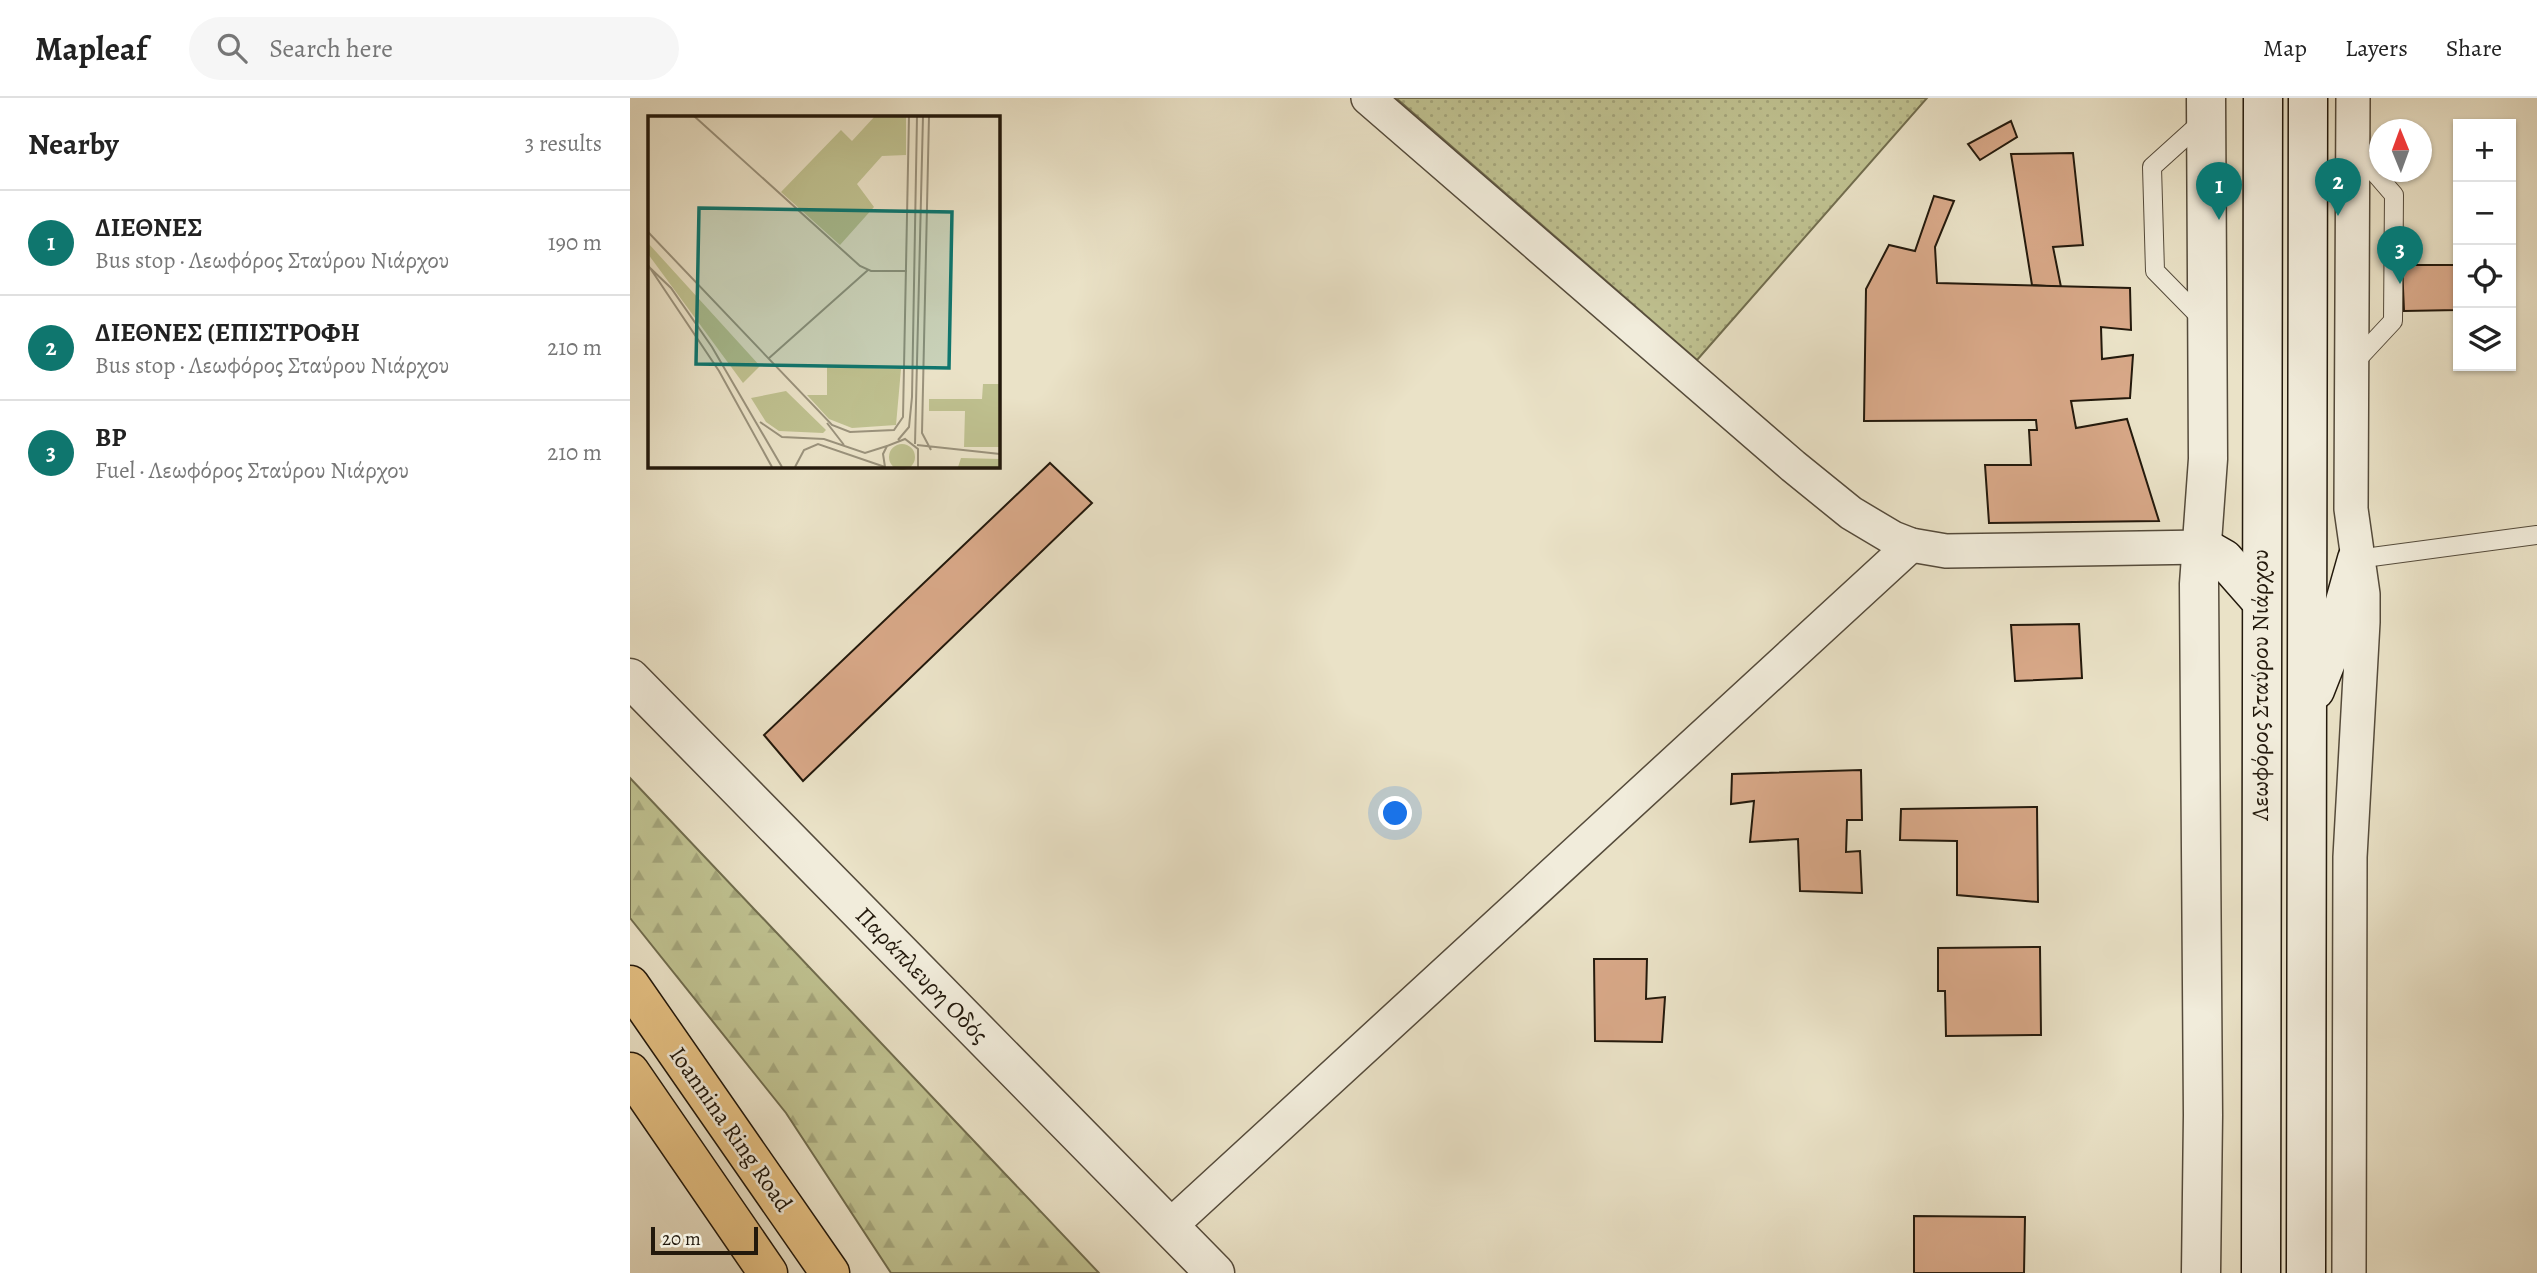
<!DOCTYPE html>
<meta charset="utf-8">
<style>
:root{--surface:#fff;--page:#f6f6f6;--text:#222;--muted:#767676;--line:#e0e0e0;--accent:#0f766e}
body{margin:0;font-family:Alegreya,serif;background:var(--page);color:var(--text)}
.controls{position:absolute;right:21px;top:21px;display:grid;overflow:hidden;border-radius:0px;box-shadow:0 2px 5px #0004}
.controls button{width:63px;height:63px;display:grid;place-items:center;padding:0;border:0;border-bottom:2px solid var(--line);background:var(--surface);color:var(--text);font:35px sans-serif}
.compass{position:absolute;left:1739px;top:21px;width:63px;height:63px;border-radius:50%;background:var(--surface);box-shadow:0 2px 5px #0004;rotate:359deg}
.scale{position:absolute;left:21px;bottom:18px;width:107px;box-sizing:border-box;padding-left:7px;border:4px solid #23190c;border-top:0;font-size:19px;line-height:24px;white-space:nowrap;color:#23190c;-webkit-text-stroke:5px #f1ecdb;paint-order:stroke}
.you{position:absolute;left:766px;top:716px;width:24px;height:24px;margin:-18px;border:5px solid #fff;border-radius:50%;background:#1a73e8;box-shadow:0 0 0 10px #1a73e833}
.badge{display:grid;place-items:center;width:46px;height:46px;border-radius:50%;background:var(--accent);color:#fff;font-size:23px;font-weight:700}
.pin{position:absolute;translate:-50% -58px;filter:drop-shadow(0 2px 4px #0008)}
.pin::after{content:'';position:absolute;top:37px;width:24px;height:21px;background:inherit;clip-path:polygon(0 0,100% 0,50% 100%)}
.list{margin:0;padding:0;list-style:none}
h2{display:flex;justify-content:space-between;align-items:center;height:91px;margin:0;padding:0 28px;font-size:30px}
h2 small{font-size:23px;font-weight:400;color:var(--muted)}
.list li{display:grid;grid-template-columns:46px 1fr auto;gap:21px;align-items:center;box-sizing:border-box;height:105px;padding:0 28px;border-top:2px solid var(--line)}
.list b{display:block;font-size:26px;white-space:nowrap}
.list p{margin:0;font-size:23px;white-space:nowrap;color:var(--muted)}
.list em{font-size:23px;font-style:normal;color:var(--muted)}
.icon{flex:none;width:38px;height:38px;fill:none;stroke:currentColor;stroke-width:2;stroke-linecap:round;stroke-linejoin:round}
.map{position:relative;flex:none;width:1907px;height:1175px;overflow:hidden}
header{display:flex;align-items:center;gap:42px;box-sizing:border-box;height:98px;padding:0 35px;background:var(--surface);border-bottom:2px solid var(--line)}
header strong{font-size:33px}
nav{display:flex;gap:38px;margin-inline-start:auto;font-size:24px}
.search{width:490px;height:63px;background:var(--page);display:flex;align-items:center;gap:18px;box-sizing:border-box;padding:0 24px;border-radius:38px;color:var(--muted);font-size:26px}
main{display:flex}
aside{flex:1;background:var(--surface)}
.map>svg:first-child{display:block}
</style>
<header>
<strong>Mapleaf</strong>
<div class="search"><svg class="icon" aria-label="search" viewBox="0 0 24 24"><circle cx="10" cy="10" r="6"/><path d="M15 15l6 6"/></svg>Search here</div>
<nav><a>Map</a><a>Layers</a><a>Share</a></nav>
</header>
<main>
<aside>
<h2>Nearby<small>3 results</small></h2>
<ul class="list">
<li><span class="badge">1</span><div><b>ΔΙΕΘΝΕΣ</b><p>Bus stop · Λεωφόρος Σταύρου Νιάρχου</p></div><em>190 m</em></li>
<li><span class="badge">2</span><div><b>ΔΙΕΘΝΕΣ (ΕΠΙΣΤΡΟΦΗ</b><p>Bus stop · Λεωφόρος Σταύρου Νιάρχου</p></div><em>210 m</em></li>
<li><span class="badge">3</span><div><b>BP</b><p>Fuel · Λεωφόρος Σταύρου Νιάρχου</p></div><em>210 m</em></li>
</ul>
</aside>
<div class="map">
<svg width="1907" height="1175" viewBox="0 0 1907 1175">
<defs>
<pattern id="grass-dots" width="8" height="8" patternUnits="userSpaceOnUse" patternTransform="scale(1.75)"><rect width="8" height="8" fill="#bfc190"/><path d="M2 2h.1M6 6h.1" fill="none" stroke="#a4a57b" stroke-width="1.8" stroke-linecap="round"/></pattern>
<pattern id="forest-firs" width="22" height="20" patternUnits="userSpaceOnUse" patternTransform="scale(1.75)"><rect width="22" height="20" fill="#bfc190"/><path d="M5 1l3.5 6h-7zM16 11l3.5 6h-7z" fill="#a4a57b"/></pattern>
</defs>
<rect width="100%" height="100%" fill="#eae2c7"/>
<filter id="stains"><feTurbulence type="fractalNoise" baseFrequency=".00286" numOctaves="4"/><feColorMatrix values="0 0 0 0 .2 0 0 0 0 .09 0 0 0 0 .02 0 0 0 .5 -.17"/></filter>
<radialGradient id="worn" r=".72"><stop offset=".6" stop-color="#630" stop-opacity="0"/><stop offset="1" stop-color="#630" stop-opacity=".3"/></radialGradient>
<path fill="url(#grass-dots)" stroke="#716d4e" stroke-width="2" d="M766,0H1297L1067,262Z"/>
<path fill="url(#forest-firs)" stroke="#716d4e" stroke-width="2" d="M0,680L469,1175H261L156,1015L0,820Z"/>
<g fill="#d8a888" stroke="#23190c" stroke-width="2">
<path d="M1381,23L1387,39L1350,62L1338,46Z"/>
<path d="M1443,55L1453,147L1423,149L1431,189L1402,187L1381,56Z"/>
<path d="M1304,98L1324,103L1305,149L1307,185L1500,190L1501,232L1471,229L1472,261L1503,257L1500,300L1441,303L1446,330L1497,321L1529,423L1359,425L1355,367H1401L1399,332H1407L1406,322L1234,323L1236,191L1259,147L1285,153Z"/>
<path d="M1772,167H1828V212L1774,213Z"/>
<path d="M420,365L462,405L173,683L134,637Z"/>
<path d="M1449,526L1452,580L1385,583L1381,527Z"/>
<path d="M1231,672L1232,722H1217L1216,754L1230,753L1232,795L1170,793L1168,741L1120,744L1124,703L1101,706L1102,676Z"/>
<path d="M1407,709L1408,804L1327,797V743L1270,742L1271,711Z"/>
<path d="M1410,849L1411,937L1316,938L1315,893H1308V850Z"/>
<path d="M964,861H1017L1016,901L1035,899L1032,944L965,943Z"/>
<path d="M1284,1118L1395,1119L1394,1175H1284Z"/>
</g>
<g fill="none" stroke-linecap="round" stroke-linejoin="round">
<defs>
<g id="service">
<path d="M1574,22L1522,69L1525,173L1575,224"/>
<path d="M1722,267L1763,223L1764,97L1725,52"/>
<path d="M1727,461L1907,437"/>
</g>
<g id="minor">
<path d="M738,0L1163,368L1221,415L1263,440L1281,447L1316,453L1573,449"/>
<path d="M539,1129L1281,447"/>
<path d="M1719,1175L1720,759L1733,524V496L1721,411L1723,0"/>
</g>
<g id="tertiary">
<path d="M0,580L585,1175"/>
<path d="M1571,1175L1573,1017L1569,486L1578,361L1576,0"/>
</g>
<g id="secondary">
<path d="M1573,449L1594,461L1631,503"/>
<path d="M1685,592L1703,546L1727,461"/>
<path d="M1631,1175L1633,0"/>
<path d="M1676,1175L1678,0"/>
</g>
<g id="trunk">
<path d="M0,887L200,1175"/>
<path d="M0,974L138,1175"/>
</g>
</defs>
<use href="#service" stroke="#554b3b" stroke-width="20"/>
<use href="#minor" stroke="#554b3b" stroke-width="36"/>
<use href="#tertiary" stroke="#554b3b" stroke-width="41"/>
<use href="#secondary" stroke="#23190c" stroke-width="41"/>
<use href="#trunk" stroke="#23190c" stroke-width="41"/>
<use href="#service" stroke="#f1ecdb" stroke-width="18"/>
<use href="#minor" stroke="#f1ecdb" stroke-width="33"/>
<use href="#tertiary" stroke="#f1ecdb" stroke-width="38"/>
<use href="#secondary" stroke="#f1ecdb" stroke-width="38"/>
<use href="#trunk" stroke="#e5c184" stroke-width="38"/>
</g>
<g text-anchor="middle" stroke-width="5" stroke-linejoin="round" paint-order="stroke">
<g font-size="24" fill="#23190c" stroke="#f1ecdb">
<text transform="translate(1630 587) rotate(-90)" y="8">Λεωφόρος Σταύρου Νιάρχου</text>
<text transform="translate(292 877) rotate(46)" y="8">Παράπλευρη Οδός</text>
<text transform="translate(101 1031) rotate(55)" y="8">Ioannina Ring Road</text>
</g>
</g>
<g transform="translate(18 18)">
<rect width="352" height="352" fill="#eae2c7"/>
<path d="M227,0H258V39L234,40L209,68L226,91L192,129L133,76L193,14L204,25ZM179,251L253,253L248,309L204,312L181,303L159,279H179ZM335,268H352V331H316L317,295H281V283H334ZM241 341a13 13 0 1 1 26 0a13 13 0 1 1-26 0ZM313,342L352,343V351H310Z" fill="#bfc190"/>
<path d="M0,127L112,250L95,267L0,138ZM138,275L178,314L175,317L131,315L118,306L103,282Z" fill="#bfc190"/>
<path fill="none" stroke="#9a927c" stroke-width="2" d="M46,0L212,150L223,155H259M281,0L274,317L283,334M0,116L184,309L202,316L246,314L255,301L261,0M0,149L71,255L124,351M0,150L23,172L64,231L134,351M120,243L220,154M112,306L134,321L176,323L217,337L239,330M179,307L196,329M250,324L261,311L264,281L269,0M267,328L275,0M269,329L352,338M147,351L156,334L170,328L237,351M237,351L235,338L239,330L257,323L270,333V351"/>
<path fill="#0f766e" fill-opacity="0.15" stroke="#0f766e" stroke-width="3.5" d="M51,92L304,96L301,252L48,248Z"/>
<rect width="352" height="352" fill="none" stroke="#23190c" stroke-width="3.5"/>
</g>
<rect width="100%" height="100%" filter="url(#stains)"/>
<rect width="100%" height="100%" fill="url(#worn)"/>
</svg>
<div class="controls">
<button>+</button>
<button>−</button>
<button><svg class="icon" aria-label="locate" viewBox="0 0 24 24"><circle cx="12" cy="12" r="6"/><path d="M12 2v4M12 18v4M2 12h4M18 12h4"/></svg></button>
<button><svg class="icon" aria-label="layers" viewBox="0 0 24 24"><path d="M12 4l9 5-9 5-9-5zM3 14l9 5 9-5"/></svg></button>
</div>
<svg class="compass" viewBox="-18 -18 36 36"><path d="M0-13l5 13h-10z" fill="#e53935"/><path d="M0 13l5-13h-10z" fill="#767676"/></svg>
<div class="scale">20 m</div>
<div class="you"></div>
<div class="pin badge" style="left:1589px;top:122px">1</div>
<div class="pin badge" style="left:1708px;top:118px">2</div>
<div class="pin badge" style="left:1770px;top:186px">3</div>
</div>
</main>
